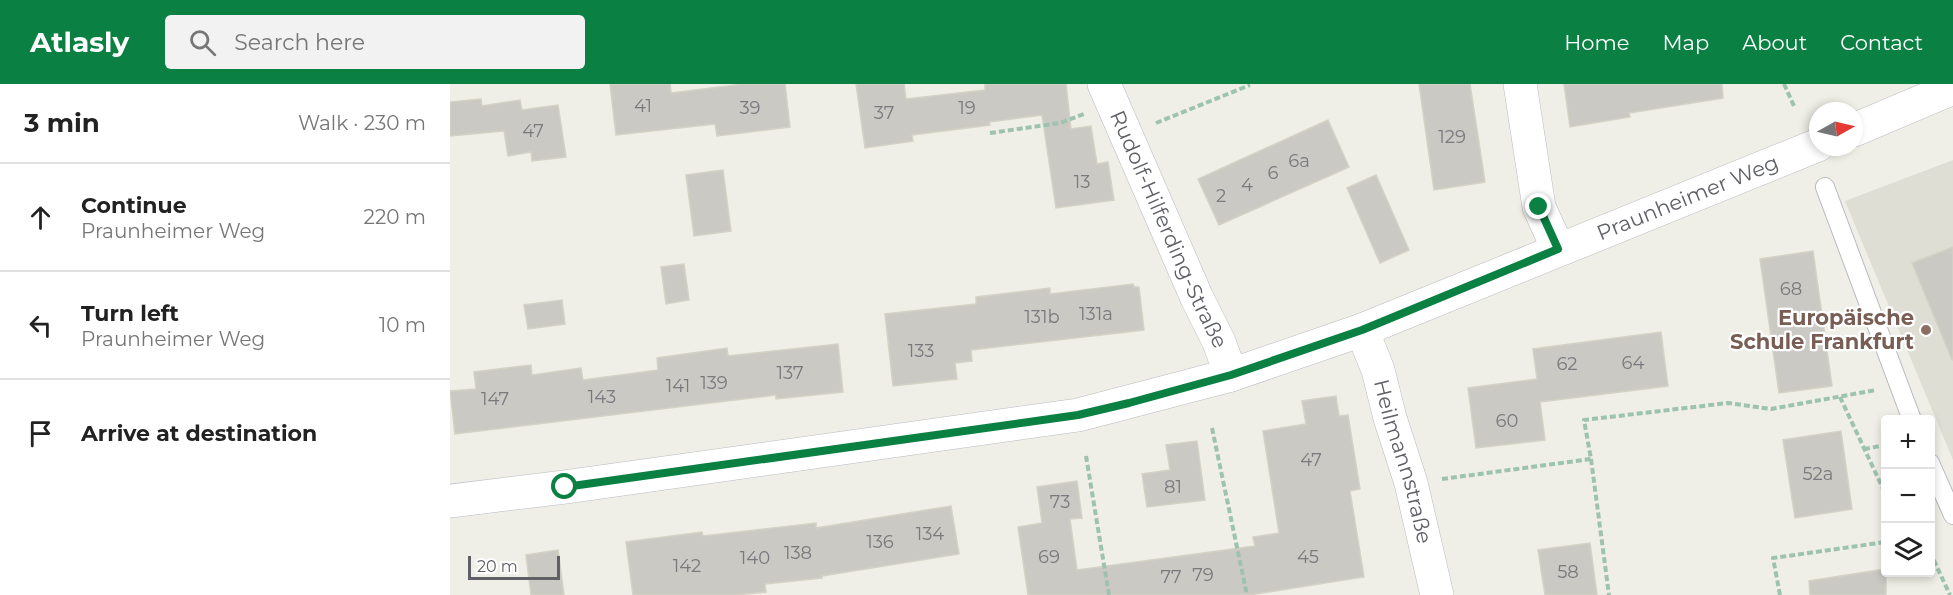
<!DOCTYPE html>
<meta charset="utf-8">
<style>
:root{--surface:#fff;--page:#f2f2f2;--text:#222;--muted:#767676;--line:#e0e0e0;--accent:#0b8043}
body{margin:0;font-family:Montserrat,sans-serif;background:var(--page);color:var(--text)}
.controls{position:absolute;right:18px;bottom:18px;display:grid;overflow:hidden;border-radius:6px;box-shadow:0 3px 9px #0003}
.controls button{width:54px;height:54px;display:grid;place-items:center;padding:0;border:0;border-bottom:2px solid var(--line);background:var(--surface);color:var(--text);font:30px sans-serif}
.compass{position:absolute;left:1359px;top:18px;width:54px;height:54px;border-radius:50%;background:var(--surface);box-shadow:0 3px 9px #0003;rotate:82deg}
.scale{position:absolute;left:18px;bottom:15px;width:92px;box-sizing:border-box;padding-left:6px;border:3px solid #5e6066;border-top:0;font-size:16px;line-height:21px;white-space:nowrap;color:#5e6066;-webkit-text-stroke:4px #fff;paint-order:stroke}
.stop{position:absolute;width:18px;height:18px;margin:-14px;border:4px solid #0b8043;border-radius:50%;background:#fff}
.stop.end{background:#0b8043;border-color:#fff;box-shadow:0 2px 6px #0008}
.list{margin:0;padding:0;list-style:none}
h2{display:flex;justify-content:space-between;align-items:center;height:78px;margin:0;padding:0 24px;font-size:26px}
h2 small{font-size:20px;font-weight:400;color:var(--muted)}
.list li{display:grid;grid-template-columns:39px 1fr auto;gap:18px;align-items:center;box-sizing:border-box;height:108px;padding:0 24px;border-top:2px solid var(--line)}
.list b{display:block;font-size:22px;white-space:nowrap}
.list p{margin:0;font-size:20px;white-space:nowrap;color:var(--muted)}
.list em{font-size:20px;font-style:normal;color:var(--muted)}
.icon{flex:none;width:33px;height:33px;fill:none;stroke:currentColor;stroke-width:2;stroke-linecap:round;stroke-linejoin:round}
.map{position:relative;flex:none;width:1503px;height:511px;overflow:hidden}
header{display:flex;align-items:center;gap:36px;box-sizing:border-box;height:84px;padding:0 30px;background:var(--accent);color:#fff}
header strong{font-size:28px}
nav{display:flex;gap:33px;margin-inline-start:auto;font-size:21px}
.search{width:420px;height:54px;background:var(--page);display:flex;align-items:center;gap:15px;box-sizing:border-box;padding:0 21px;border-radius:6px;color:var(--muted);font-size:22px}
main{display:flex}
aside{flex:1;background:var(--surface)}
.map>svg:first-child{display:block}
</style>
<header>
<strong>Atlasly</strong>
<div class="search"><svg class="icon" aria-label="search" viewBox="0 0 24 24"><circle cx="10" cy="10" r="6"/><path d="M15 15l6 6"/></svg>Search here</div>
<nav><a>Home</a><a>Map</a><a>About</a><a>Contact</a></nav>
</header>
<main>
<aside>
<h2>3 min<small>Walk · 230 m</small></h2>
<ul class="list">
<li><svg class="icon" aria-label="ahead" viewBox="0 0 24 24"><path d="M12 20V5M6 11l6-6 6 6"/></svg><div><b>Continue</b><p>Praunheimer Weg</p></div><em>220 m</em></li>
<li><svg class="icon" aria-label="left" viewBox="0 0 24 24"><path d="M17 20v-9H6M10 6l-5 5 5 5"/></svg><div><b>Turn left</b><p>Praunheimer Weg</p></div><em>10 m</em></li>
<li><svg class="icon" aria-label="arrive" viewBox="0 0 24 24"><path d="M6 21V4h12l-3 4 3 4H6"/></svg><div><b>Arrive at destination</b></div></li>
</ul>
</aside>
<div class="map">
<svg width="1503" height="511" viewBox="0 0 1503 511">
<rect width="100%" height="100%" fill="#efefe7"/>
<path fill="#dfded5" d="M1503,76V376L1395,117Z"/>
<g fill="#cbc9c4" stroke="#d3d2c5" stroke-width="1.5">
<path d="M160,0H220L221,9L294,0H335L340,43L267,52L265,40L166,51Z"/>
<path d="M406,0H454L456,15L535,6V0H616L621,45L641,42L647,80L658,78L664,116L606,124L592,31L539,38L540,41L462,51L463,57L415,64Z"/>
<path d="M969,0H1020L1035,98L984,106Z"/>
<path d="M1114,0H1272L1273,14L1179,29L1180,33L1120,43Z"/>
<path d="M31,15L32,22L70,16L72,26L108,21L116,73L82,77L81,68L58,72L54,47L0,52V18Z"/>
<path d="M878,36L899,83L769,141L748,95Z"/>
<path d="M273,86L281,147L244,152L236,91Z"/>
<path d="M926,91L959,166L930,179L897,104Z"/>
<path d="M1503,163V276H1502L1462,179Z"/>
<path d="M1363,167L1382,302L1329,309L1310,175Z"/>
<path d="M234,180L239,216L216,220L211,183Z"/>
<path d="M683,200L684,203H689L694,246L521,266L522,277L505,279L507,295L443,302L435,230L526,220V213L600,204V210Z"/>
<path d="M112,216L115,240L78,245L74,221Z"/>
<path d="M1211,248L1218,302L1090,318L1095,356L1026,364L1018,304L1087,295L1083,265Z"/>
<path d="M388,260L393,308L326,315V311L5,350L0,307L26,305L24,288L81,281L82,291L131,284L133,296L208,286L207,274L277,264L278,272Z"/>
<path d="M886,312L889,332L898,331L910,405L900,407L914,493L799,511H578L568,443L592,439L587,403L627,397L632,434L620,435L627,486L805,462L803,453L829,449L813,347L856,340L852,317Z"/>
<path d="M1391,347L1402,425L1345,434L1333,356Z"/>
<path d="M747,357L755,416L697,423L692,390L720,386L716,361Z"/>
<path d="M501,422L509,470L372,492V494L315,500L316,508L285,511H183L176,458L252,448L253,452L366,439V444Z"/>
<path d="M1140,459L1147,511H1095L1088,466Z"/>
<path d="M108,466L114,511H81L76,471Z"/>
<path d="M1436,485V511H1360L1359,497Z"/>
</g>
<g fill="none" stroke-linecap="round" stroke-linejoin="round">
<defs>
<g id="service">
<path d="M1375,103L1462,336"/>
<path d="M1480,379L1503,431"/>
</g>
<g id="minor">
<path id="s1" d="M654,0L747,214L769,258L781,291"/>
<path d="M1070,0L1089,123L1108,165"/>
<path id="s2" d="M912,246L928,286L940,334L961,399L987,511"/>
</g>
<g id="secondary">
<path d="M1404,46L1503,4"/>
<path id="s3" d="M0,417L115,403L628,331L781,291L912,246L1368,61"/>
</g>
</defs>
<use href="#service" stroke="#b9babf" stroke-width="20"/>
<use href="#minor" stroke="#b9babf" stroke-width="34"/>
<use href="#secondary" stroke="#babbc1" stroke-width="34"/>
<g stroke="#9ec2b0" stroke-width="4" stroke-dasharray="6 3" stroke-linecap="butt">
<path d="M1334,0L1344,22"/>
<path d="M706,39L800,1"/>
<path d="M540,49L610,39L634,30"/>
<path d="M1390,313L1436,411"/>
<path d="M762,344L797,511"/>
<path d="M1414,365L1436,361"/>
<path d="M636,372L659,511"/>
<path d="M1141,375L1159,511"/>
<path d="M992,395L1141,375L1134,336L1278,319L1321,325L1426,306"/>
<path d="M1480,468L1500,511"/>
<path d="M1330,511L1323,474L1436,458"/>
</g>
<use href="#service" stroke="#fff" stroke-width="18"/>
<use href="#minor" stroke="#fff" stroke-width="33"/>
<use href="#secondary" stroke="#fff" stroke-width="33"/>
</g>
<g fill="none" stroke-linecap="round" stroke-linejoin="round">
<path stroke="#0b8043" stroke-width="8" d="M115,403L628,331L679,319L781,291L912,246L1108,165L1089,123"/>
</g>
<circle fill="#8d6e63" stroke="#fff" stroke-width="2" cx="1476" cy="246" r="6"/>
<g text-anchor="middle" stroke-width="4.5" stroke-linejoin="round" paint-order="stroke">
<g font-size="18" fill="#797a7e">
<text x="193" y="28">41</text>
<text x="300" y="30">39</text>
<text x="517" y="30">19</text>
<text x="434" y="35">37</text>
<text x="83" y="53">47</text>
<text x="1002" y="59">129</text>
<text x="849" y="83">6a</text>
<text x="823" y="95">6</text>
<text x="632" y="104">13</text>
<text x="797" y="107">4</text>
<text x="771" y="118">2</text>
<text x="1341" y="211">68</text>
<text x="646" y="236">131a</text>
<text x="592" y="239">131b</text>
<text x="471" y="273">133</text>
<text x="1183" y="285">64</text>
<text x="1117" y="286">62</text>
<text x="340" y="295">137</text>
<text x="264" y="305">139</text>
<text x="228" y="308">141</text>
<text x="152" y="319">143</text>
<text x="45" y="321">147</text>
<text x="1057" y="343">60</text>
<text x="861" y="382">47</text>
<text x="1368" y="396">52a</text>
<text x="723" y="409">81</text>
<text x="610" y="424">73</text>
<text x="480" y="456">134</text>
<text x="430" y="464">136</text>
<text x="348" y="475">138</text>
<text x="599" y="479">69</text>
<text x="858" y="479">45</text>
<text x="305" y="480">140</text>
<text x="237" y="488">142</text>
<text x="1118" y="494">58</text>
<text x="753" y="497">79</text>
<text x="721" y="499">77</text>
</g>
<g font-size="21" fill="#5e6066" stroke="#fff">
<text dy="7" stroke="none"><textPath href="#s3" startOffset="1282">Praunheimer Weg</textPath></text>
<text dy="7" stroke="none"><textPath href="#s1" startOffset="159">Rudolf-Hilferding-Straße</textPath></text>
<text dy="7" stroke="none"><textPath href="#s2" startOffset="138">Heilmannstraße</textPath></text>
</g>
<g font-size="21" font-weight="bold" fill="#785e54" stroke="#fff" text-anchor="end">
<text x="1464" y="241">Europäische<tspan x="1464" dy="24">Schule Frankfurt</tspan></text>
</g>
</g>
</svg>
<div class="controls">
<button>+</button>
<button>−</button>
<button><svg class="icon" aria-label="layers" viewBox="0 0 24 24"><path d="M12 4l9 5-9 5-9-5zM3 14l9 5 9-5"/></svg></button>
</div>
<svg class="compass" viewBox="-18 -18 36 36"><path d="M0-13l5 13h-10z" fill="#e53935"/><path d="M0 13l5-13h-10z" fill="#767676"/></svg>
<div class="scale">20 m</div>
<div class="stop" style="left:115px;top:403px"></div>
<div class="stop end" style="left:1089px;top:123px"></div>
</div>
</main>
